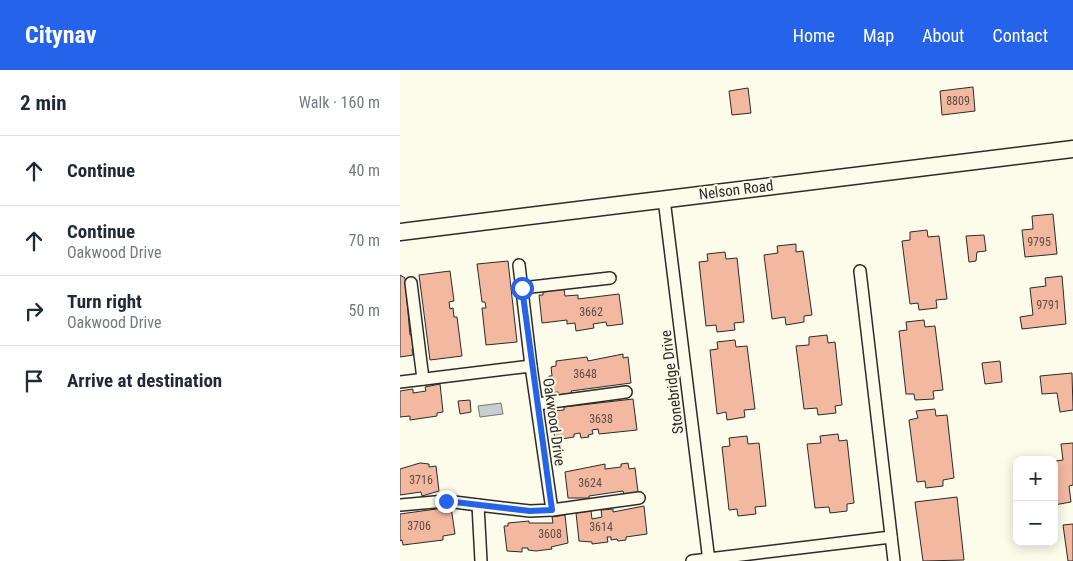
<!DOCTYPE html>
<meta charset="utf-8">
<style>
:root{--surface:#fff;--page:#f6f6f7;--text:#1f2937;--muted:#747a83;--line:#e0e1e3;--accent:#2563eb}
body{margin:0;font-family:"Roboto Condensed",sans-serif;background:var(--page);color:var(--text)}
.controls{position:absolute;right:15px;bottom:15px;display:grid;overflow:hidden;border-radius:10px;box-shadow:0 2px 12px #0003}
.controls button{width:45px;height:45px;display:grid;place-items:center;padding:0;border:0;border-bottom:1px solid var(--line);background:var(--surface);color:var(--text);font:25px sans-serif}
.stop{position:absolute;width:15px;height:15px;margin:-11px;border:4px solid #2563eb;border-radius:50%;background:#fff}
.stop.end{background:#2563eb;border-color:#fff;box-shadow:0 1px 5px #0008}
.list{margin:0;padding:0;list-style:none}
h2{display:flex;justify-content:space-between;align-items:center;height:65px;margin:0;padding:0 20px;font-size:21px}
h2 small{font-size:16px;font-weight:400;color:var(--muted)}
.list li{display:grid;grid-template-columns:32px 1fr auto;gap:15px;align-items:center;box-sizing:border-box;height:70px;padding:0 20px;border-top:1px solid var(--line)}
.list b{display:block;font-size:19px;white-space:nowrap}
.list p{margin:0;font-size:16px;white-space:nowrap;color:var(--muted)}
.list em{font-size:16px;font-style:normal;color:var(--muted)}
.icon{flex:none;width:28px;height:28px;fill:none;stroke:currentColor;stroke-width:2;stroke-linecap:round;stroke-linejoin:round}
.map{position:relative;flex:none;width:673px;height:491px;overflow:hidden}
header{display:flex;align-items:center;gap:30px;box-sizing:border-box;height:70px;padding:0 25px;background:var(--accent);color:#fff}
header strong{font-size:24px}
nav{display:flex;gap:28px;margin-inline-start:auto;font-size:18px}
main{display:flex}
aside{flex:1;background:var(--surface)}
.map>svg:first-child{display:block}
</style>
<header>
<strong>Citynav</strong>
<nav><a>Home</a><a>Map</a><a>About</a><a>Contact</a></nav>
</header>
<main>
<aside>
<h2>2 min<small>Walk · 160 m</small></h2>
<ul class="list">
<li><svg class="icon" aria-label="ahead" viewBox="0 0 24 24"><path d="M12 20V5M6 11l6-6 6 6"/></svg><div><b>Continue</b></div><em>40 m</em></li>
<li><svg class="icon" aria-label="ahead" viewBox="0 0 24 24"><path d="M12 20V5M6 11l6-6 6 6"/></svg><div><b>Continue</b><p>Oakwood Drive</p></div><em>70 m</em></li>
<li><svg class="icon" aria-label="right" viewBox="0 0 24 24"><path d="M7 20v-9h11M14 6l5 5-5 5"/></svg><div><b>Turn right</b><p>Oakwood Drive</p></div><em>50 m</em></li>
<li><svg class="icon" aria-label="arrive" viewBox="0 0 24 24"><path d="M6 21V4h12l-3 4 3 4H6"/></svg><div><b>Arrive at destination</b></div></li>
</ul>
</aside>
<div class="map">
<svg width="673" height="491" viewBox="0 0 673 491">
<rect width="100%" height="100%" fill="#fdfbea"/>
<path fill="#c7d0d0" stroke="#74746e" d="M101,333L103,344L80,347L78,336Z"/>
<g fill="#f2b8a0" stroke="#2b2b2b">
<path d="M573,17L575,41L542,45L540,21Z"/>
<path d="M348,18L351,43L332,45L329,21Z"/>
<path d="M653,144L657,184L625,187L622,160L633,159L632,146Z"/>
<path d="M527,160L528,167L539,166L547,229L536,230L537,238L519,240L518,233L510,234L502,171L510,170V162Z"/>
<path d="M584,165L586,181L577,182L576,191L569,192L566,166Z"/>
<path d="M396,174V182L403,181L412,245L404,246V252L386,255L385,247L372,249L364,185L378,183L377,176Z"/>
<path d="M325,182L326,189L337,188L344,252L334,253L335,260L317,262L316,255L306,256L299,192L308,191L307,184Z"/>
<path d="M108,191L117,272L86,275L82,238H86L85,232H82L77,194Z"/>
<path d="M50,201L54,231L49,232L50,239L53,238L54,247H57L62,286L30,290L19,205Z"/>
<path d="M0,205L5,208L10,265H13L14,279H12L13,285L0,287Z"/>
<path d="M662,206L666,254L622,259L620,247L633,245L630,218L646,216L645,208Z"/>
<path d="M164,219L165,226L178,225V229L219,224L223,254L207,256L206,252L193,254L194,258L176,261L175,253L167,254V250L142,253L139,225H143V222Z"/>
<path d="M524,250L525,257L535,256L543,320L533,321L534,329L515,330L514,324H506L499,261L507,260L506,252Z"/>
<path d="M427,265L428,273L435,272L442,335L435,336L436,343L418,345L417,338L404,339L396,276L409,275V267Z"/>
<path d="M335,270L336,277L347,276L355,339L344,340L345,347L327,350L326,342L317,344L310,280L318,279L317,272Z"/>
<path d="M223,284V288L228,287L231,313L171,321L172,323L158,325V322L151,323L149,306H152L151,297L156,296V291L187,287L188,291Z"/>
<path d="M600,291L602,312L585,314L582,293Z"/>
<path d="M672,303L673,340L660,342L657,323L642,324L640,306Z"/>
<path d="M40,314L43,342L37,343V346L10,350V346L0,347V321L13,319V323L26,321L25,317Z"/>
<path d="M233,329L237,360L199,364L198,359L192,360L193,364L188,365L189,367L181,368L180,363L174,364V367L155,370L151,341L164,340V337Z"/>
<path d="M70,330L71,342L60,344L58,331Z"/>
<path d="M535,339L536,346L547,345L554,408L543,410V416L526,418L525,411L517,412L509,350L518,348L516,341Z"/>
<path d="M438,364L439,371L447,370L454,433L447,434V441L430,443L429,437L415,438L407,374L421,373L420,366Z"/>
<path d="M347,366L348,374L359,373L366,436L355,437L356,444L338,446L337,439L329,440L322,377L330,376L329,368Z"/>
<path d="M673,373V415L669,416L671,432L654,435V400H657L656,391L663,390L661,374Z"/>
<path d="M20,393L29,394V397L36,396L39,421L22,426L21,422L0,425V399Z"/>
<path d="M228,393L229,399L235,398L238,422L224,424L223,421L189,426V428H168L165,402L205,394V399L221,397V394Z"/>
<path d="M557,427L564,490L523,491L515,432Z"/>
<path d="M244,436L247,464L226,467V470L218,471L217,469L211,470V467H207L208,472L192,474V472L179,471L176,443L191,441L192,449L202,447L201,440L213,439V442Z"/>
<path d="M51,437L55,464L43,466V470L3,475L2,470L0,471V444Z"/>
<path d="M165,445L168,473L151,477L152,479L136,481L128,480V478H122V482L107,481L104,456H108V453L129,451V453H153L152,447Z"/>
<path d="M673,454V491H668L663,455Z"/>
</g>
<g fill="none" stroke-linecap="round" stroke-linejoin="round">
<defs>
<g id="street">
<path d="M264,129L309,491"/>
<path d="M119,195L131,296"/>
<path d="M460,201L494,491"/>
<path d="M11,213L23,309"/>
<path d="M122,218L210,208"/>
<path d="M0,312L131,296L152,440L130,441L78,435L81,491"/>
<path d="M137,334L226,322"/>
<path d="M0,435L46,431L78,435"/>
<path d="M152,440L239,428"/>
<path d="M292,491L491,467"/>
</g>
<path id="secondary" d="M0,162L673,79"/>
</defs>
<use href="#street" stroke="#2b2b2b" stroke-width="14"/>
<use href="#secondary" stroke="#2b2b2b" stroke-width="19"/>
<use href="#street" stroke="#fdfbea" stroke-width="11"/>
<use href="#secondary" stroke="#fdfbea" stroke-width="16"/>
</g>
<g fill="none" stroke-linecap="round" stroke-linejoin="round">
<path stroke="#2563eb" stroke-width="6" d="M46,431L130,441L152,440L122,218"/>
</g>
<g text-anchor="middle" stroke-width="4" stroke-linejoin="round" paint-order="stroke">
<g font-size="12" fill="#5d4e48">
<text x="558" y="35">8809</text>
<text x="639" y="176">9795</text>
<text x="648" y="239">9791</text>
<text x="191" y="246">3662</text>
<text x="185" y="308">3648</text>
<text x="201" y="353">3638</text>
<text x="21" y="414">3716</text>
<text x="190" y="417">3624</text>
<text x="19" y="460">3706</text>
<text x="201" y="461">3614</text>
<text x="150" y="468">3608</text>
</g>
<g font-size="15" fill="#2b2b2b" stroke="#fdfbea">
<text transform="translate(336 120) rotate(-7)" y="5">Nelson Road</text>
<text transform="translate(272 312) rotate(-97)" y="5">Stonebridge Drive</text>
<text transform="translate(154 352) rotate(82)" y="5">Oakwood Drive</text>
</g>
</g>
</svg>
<div class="controls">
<button>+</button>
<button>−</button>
</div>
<div class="stop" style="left:122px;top:218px"></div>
<div class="stop end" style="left:46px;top:431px"></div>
</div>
</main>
